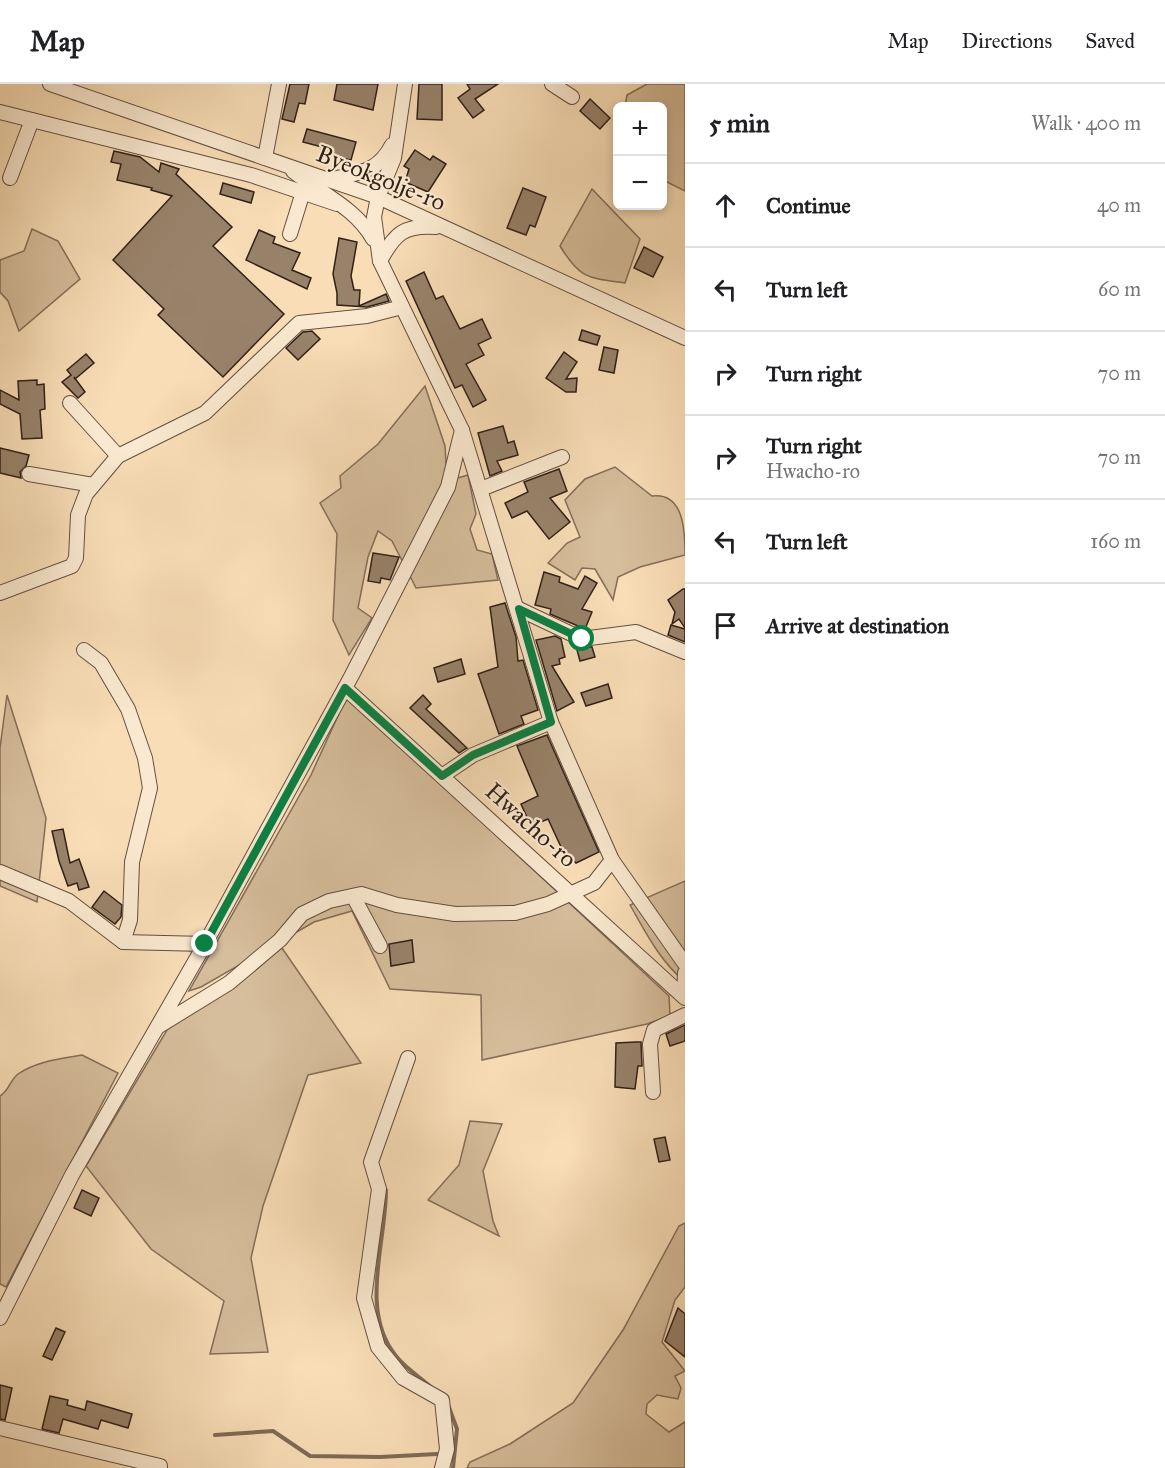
<!DOCTYPE html>
<meta charset="utf-8">
<style>
:root{--surface:#fff;--page:#f6f6f6;--text:#202124;--muted:#757577;--line:#e0e0e0}
body{margin:0;font-family:"IM FELL Great Primer",serif;background:var(--page);color:var(--text)}
.controls{position:absolute;right:18px;top:18px;display:grid;overflow:hidden;border-radius:9px;box-shadow:0 3px 9px #0003}
.controls button{width:54px;height:54px;display:grid;place-items:center;padding:0;border:0;border-bottom:2px solid var(--line);background:var(--surface);color:var(--text);font:30px sans-serif}
.stop{position:absolute;width:18px;height:18px;margin:-14px;border:4px solid #0b8043;border-radius:50%;background:#fff}
.stop.end{background:#0b8043;border-color:#fff;box-shadow:0 2px 6px #0008}
.list{margin:0;padding:0;list-style:none}
h2{display:flex;justify-content:space-between;align-items:center;height:78px;margin:0;padding:0 24px;font-size:26px}
h2 small{font-size:20px;font-weight:400;color:var(--muted)}
.list li{display:grid;grid-template-columns:39px 1fr auto;gap:18px;align-items:center;box-sizing:border-box;height:84px;padding:0 24px;border-top:2px solid var(--line)}
.list b{display:block;font-size:22px;white-space:nowrap}
.list p{margin:0;font-size:20px;white-space:nowrap;color:var(--muted)}
.list em{font-size:20px;font-style:normal;color:var(--muted)}
.icon{flex:none;width:33px;height:33px;fill:none;stroke:currentColor;stroke-width:2;stroke-linecap:round;stroke-linejoin:round}
.map{position:relative;flex:none;width:685px;height:1384px;overflow:hidden}
header{display:flex;align-items:center;gap:36px;box-sizing:border-box;height:84px;padding:0 30px;background:var(--surface);border-bottom:2px solid var(--line)}
header strong{font-size:28px}
nav{display:flex;gap:33px;margin-inline-start:auto;font-size:21px}
main{display:flex}
aside{flex:1;background:var(--surface)}
.map>svg:first-child{display:block}
</style>
<header>
<strong>Map</strong>
<nav><a>Map</a><a>Directions</a><a>Saved</a></nav>
</header>
<main>
<div class="map">
<svg width="685" height="1384" viewBox="0 0 685 1384">
<rect width="100%" height="100%" fill="#f8ddb6"/>
<filter id="stains"><feTurbulence type="fractalNoise" baseFrequency=".00333" numOctaves="4"/><feColorMatrix values="0 0 0 0 .2 0 0 0 0 .09 0 0 0 0 .02 0 0 0 .5 -.17"/></filter>
<radialGradient id="worn" r=".72"><stop offset=".6" stop-color="#630" stop-opacity="0"/><stop offset="1" stop-color="#630" stop-opacity=".3"/></radialGradient>
<g fill="#d6bd9b" stroke="#846e5a" stroke-width="1.5">
<path d="M647,0H685V107L663,96L662,22H625L627,11Z"/>
<path d="M592,105L640,155L625,199C588,194 580,195 560,162Z"/>
<path d="M32,145L58,157L80,195L19,247L8,217L0,208V176L24,167Z"/>
<path d="M425,302L445,362L447,397L468,391L476,430L470,445L477,466L492,470L498,496L416,504L392,457L378,447L368,473L358,524L372,534L349,571L333,536L337,450L320,419L341,404L340,392L378,360Z"/>
<path d="M615,383L652,412C684,408 685,447 685,471L640,483L618,493L613,516L595,485L582,484L575,496L548,479L567,459L580,453L565,416L585,395Z"/>
<path d="M7,611L46,734L37,818L0,802V664Z"/>
<path d="M347,612L669,912L670,932L647,940L482,976L481,911L390,905L352,827L314,838L201,903L189,907L311,691Z"/>
<path d="M685,797V898C660,877 646,849 630,821Z"/>
<path d="M282,864L361,979L308,991L263,1122L251,1174L268,1268L210,1270L224,1217L151,1165L86,1082L167,946Z"/>
<path d="M82,971L118,989L6,1203L0,1200V1012C9,1007 10,996 18,990C37,977 60,975 82,971Z"/>
<path d="M470,1037L502,1040L483,1087L493,1137L499,1152L428,1116L459,1081Z"/>
<path d="M685,1139V1203L675,1216L662,1258L685,1287L675,1292L681,1304L678,1315L657,1311L647,1320L646,1330L669,1348L685,1338V1384H467L470,1378L510,1360L573,1319L623,1246L679,1142Z"/>
</g>
<g fill="none" stroke-linecap="round" stroke-linejoin="round">
<g stroke="#806b56" stroke-width="4">
<path d="M386,1106C386,1159 359,1227 396,1272C405,1284 420,1293 431,1303"/>
<path d="M447,1318L457,1345L453,1384"/>
<path d="M215,1351L273,1347L310,1372L380,1373L437,1370"/>
</g>
</g>
<g fill="#98826a" stroke="#312018" stroke-width="1.5">
<path d="M290,0H309L305,20L299,19L294,38L282,35Z"/>
<path d="M337,0H378L373,26L334,16Z"/>
<path d="M419,0H442V36L417,35Z"/>
<path d="M467,0H498L475,15L484,26L473,34L458,14L470,5Z"/>
<path d="M590,15L610,34L600,45L580,27Z"/>
<path d="M307,45L356,58L351,76L320,70L322,63L303,58Z"/>
<path d="M415,66L430,76L433,72L446,80L428,108L405,98L409,85L404,82Z"/>
<path d="M114,67L140,73L159,88L161,79L179,85L176,90L232,143L213,162L284,230L223,293L158,231L164,225L113,176L172,112L151,106L152,104L117,96L121,80L111,78Z"/>
<path d="M223,99L254,108L251,119L220,110Z"/>
<path d="M523,104L546,113L535,143L530,141L526,151L507,144Z"/>
<path d="M259,146L275,153L273,159L300,169L292,186L311,194L307,205L246,176Z"/>
<path d="M339,154L357,158L351,192L354,206H360L359,222L386,210L389,217L367,223L337,221V209L333,190Z"/>
<path d="M644,163L663,173L653,193L634,184Z"/>
<path d="M424,188L436,215L443,212L460,245L482,235L491,254L478,260L484,271L466,280L486,316L473,323L462,301L455,304L406,197Z"/>
<path d="M582,246L600,252L597,261L579,256Z"/>
<path d="M312,247L320,255L298,276L286,264L303,248Z"/>
<path d="M604,263L618,266L614,289L599,286Z"/>
<path d="M564,268L577,278L566,295L577,294L576,308H566L546,294Z"/>
<path d="M86,270L94,279L75,295L74,293L85,308L78,314L62,298L71,291L67,286Z"/>
<path d="M37,296V301L44,300L45,325L40,326L42,354L22,355L20,330L0,320V306L19,316L18,297Z"/>
<path d="M503,342L508,359L514,357L518,371L497,377L502,387L490,392L478,349Z"/>
<path d="M0,364L29,371L26,382L20,388L21,394L0,389Z"/>
<path d="M559,385L567,407L550,414L570,438L549,455L527,427L512,434L505,419L528,408L524,398Z"/>
<path d="M373,469L399,473L390,496L381,494L380,499L368,497Z"/>
<path d="M544,488L560,493L559,498L578,505L585,492L597,499L582,525L592,528L585,545L550,530L551,525L535,521Z"/>
<path d="M683,505H685V544L679,535L672,540L675,528L668,516Z"/>
<path d="M505,519L516,553L518,577L523,576L538,626L521,632L524,640L499,650L478,590L498,583L490,523Z"/>
<path d="M671,541L685,545V558L668,551Z"/>
<path d="M555,552L561,555L565,573L559,575L560,580L552,582L574,618L557,627L536,556Z"/>
<path d="M576,562L592,563L595,573L580,577Z"/>
<path d="M461,575L465,590L438,598L434,584Z"/>
<path d="M608,600L612,614L586,622L581,609Z"/>
<path d="M423,611L431,620L426,625L467,664L465,665L459,669L410,624Z"/>
<path d="M547,651L599,768L576,779L562,765L548,735L531,742L521,720L538,712L517,662Z"/>
<path d="M63,745L70,779L79,775L89,803L79,806L77,799L68,802L59,777L52,747Z"/>
<path d="M104,807L122,821L121,833L115,840L92,823Z"/>
<path d="M412,856L414,878L391,882L389,860Z"/>
<path d="M685,941V957L670,962L666,950Z"/>
<path d="M636,958H641L642,982H638L635,1005L615,1003L616,959Z"/>
<path d="M665,1053L670,1076L659,1078L654,1055Z"/>
<path d="M82,1106L99,1114L91,1132L74,1124Z"/>
<path d="M678,1224L685,1230V1273L665,1257Z"/>
<path d="M56,1244L65,1248L52,1276L43,1272Z"/>
<path d="M0,1301L12,1304L5,1336L0,1335Z"/>
<path d="M50,1312L68,1316L67,1321L85,1326L87,1317L132,1330L128,1344L101,1336L98,1345L63,1335L59,1349L42,1345Z"/>
</g>
<g fill="none" stroke-linecap="round" stroke-linejoin="round">
<defs>
<g id="minor">
<path d="M50,0L378,113L685,254"/>
<path d="M552,0L572,13"/>
<path d="M0,28L251,91L337,120"/>
<path d="M265,74L279,0"/>
<path d="M293,87C320,109 356,124 373,155"/>
<path d="M10,94L32,36"/>
<path d="M329,96C357,89 378,89 392,61"/>
<path d="M290,150L303,108"/>
<path d="M380,177C395,149 404,141 436,143"/>
<path d="M70,319L118,372"/>
<path d="M462,346L551,638L612,776L685,880"/>
<path d="M29,390L93,401"/>
<path d="M481,405L562,373"/>
<path d="M0,509L72,482L76,474L78,431L86,410L118,372L205,329L299,239L367,232L402,223"/>
<path d="M519,525L582,555L636,548L685,568"/>
<path d="M84,566L101,579L128,625L145,674L150,704L132,778L130,836L123,858"/>
<path d="M345,604L685,914"/>
<path d="M442,692L473,671L551,638"/>
<path d="M0,788L69,817L123,858L205,860"/>
<path d="M353,812L380,862"/>
<path d="M684,911L685,889"/>
<path d="M159,942L229,899L280,856L302,830L329,817L361,810L397,821L455,830L515,829L548,820L594,799L612,776"/>
<path d="M408,974L371,1078L379,1105L364,1214L378,1263L403,1294L442,1316L447,1365L442,1384"/>
<path d="M653,1008L650,960L654,946L685,931"/>
<path d="M0,1234L72,1091L205,860L352,591L448,403L462,346L380,177L374,133L378,113L394,74L405,0"/>
<path d="M0,1344L160,1382V1384"/>
</g>
</defs>
<use href="#minor" stroke="#634f40" stroke-width="16"/>
<use href="#minor" stroke="#fae9d0" stroke-width="14"/>
</g>
<g fill="none" stroke-linecap="round" stroke-linejoin="round">
<path stroke="#0b8043" stroke-width="8" d="M205,860L345,604L442,692L473,671L551,638L519,525L582,555"/>
</g>
<g text-anchor="middle" stroke-width="4.5" stroke-linejoin="round" paint-order="stroke">
<g font-size="24" fill="#312018" stroke="#fae9d0">
<text transform="translate(381 94) rotate(22)" y="8">Byeokgolje-ro</text>
<text transform="translate(531 741) rotate(42)" y="8">Hwacho-ro</text>
</g>
</g>
<rect width="100%" height="100%" filter="url(#stains)"/>
<rect width="100%" height="100%" fill="url(#worn)"/>
</svg>
<div class="controls">
<button>+</button>
<button>−</button>
</div>
<div class="stop" style="left:582px;top:555px"></div>
<div class="stop end" style="left:205px;top:860px"></div>
</div>
<aside>
<h2>5 min<small>Walk · 400 m</small></h2>
<ul class="list">
<li><svg class="icon" aria-label="ahead" viewBox="0 0 24 24"><path d="M12 20V5M6 11l6-6 6 6"/></svg><div><b>Continue</b></div><em>40 m</em></li>
<li><svg class="icon" aria-label="left" viewBox="0 0 24 24"><path d="M17 20v-9H6M10 6l-5 5 5 5"/></svg><div><b>Turn left</b></div><em>60 m</em></li>
<li><svg class="icon" aria-label="right" viewBox="0 0 24 24"><path d="M7 20v-9h11M14 6l5 5-5 5"/></svg><div><b>Turn right</b></div><em>70 m</em></li>
<li><svg class="icon" aria-label="right" viewBox="0 0 24 24"><path d="M7 20v-9h11M14 6l5 5-5 5"/></svg><div><b>Turn right</b><p>Hwacho-ro</p></div><em>70 m</em></li>
<li><svg class="icon" aria-label="left" viewBox="0 0 24 24"><path d="M17 20v-9H6M10 6l-5 5 5 5"/></svg><div><b>Turn left</b></div><em>160 m</em></li>
<li><svg class="icon" aria-label="arrive" viewBox="0 0 24 24"><path d="M6 21V4h12l-3 4 3 4H6"/></svg><div><b>Arrive at destination</b></div></li>
</ul>
</aside>
</main>
